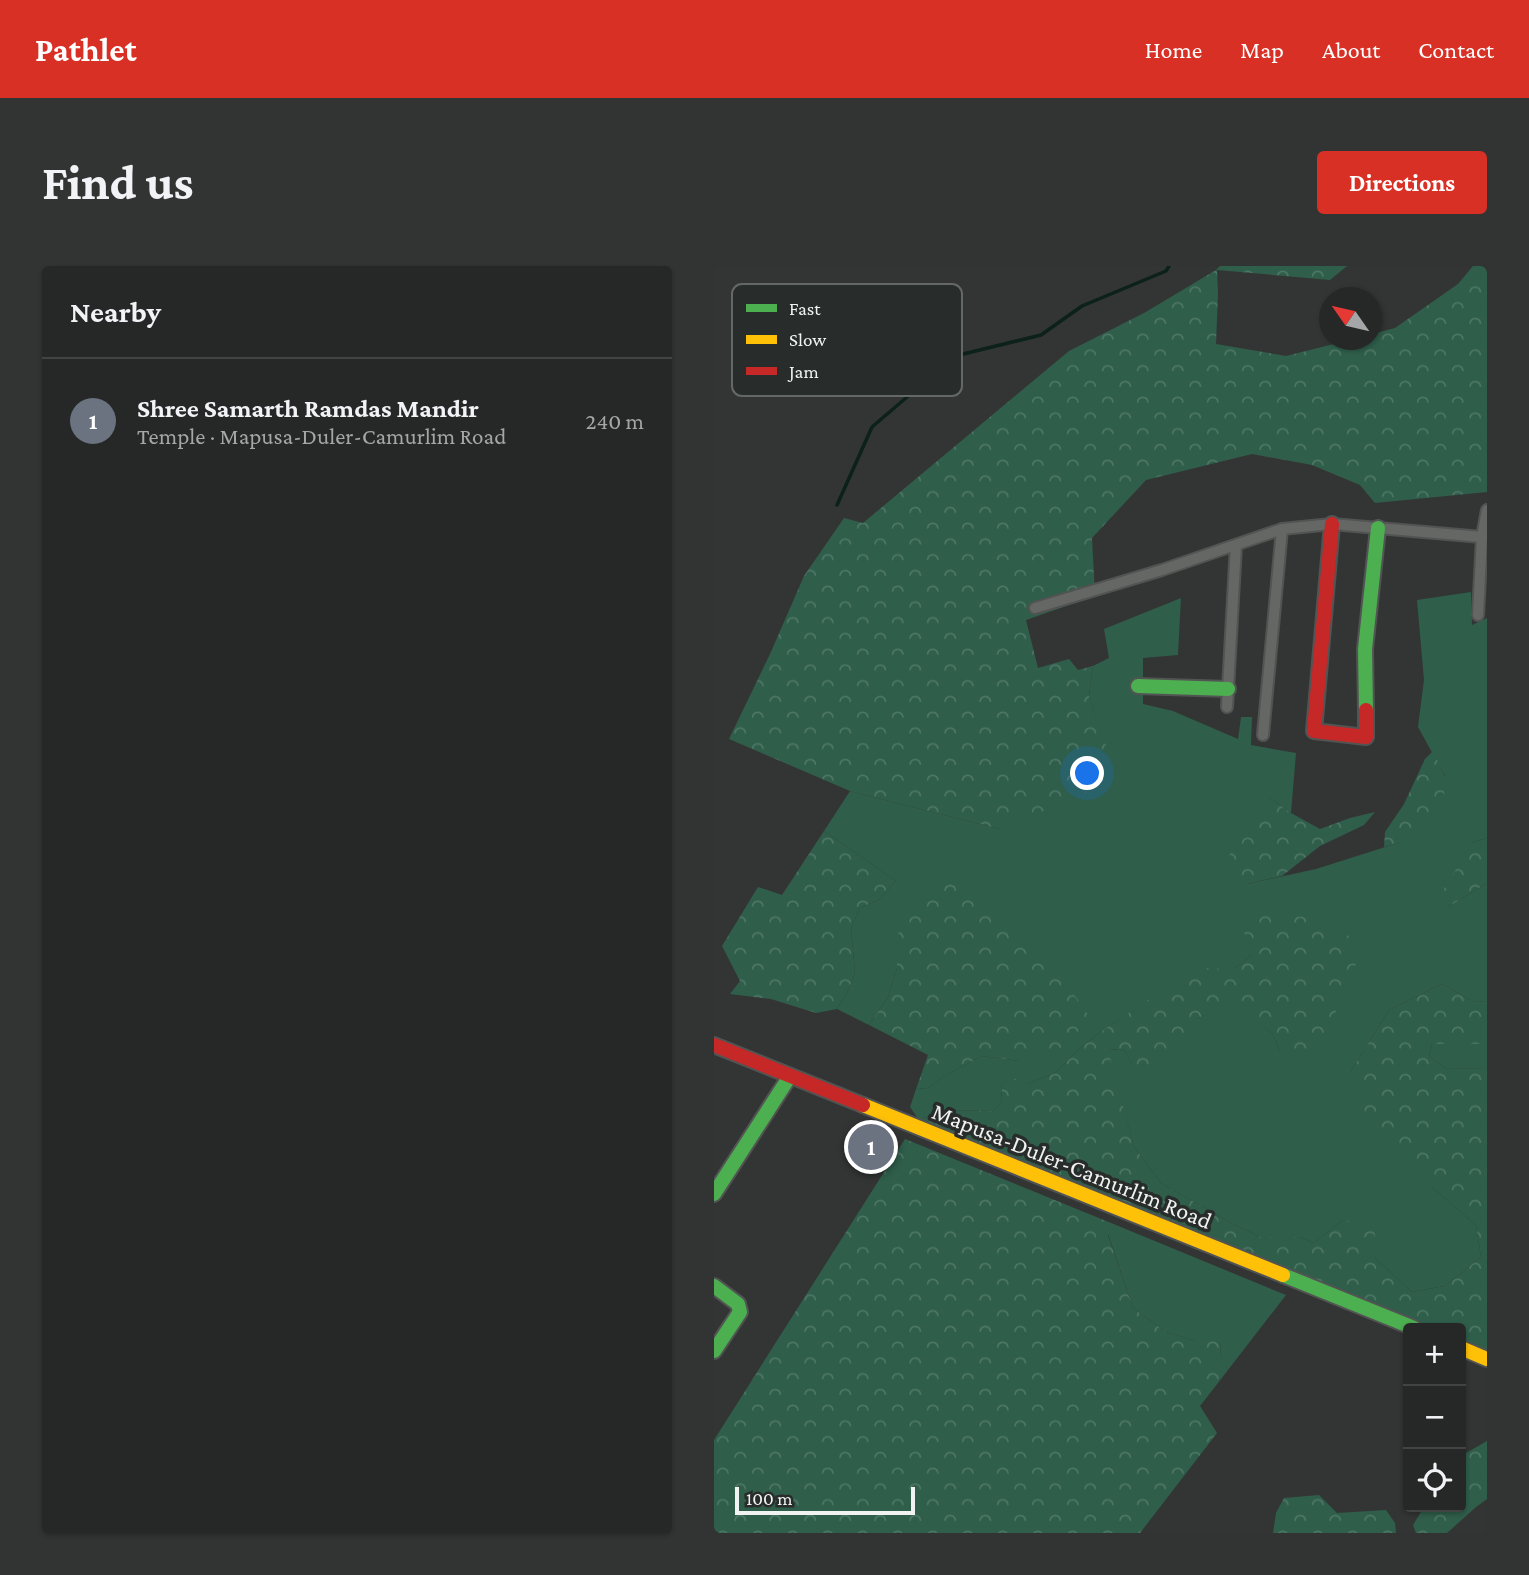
<!DOCTYPE html>
<meta charset="utf-8">
<style>
:root{--surface:#262827;--page:#323433;--text:#f1f3f6;--muted:#a4a6a7;--line:#424444;--accent:#d93025}
body{margin:0;font-family:"Crimson Pro",serif;background:var(--page);color:var(--text)}
.controls{position:absolute;right:21px;bottom:21px;display:grid;overflow:hidden;border-radius:7px;box-shadow:0 2px 5px #0004}
.controls button{width:63px;height:63px;display:grid;place-items:center;padding:0;border:0;border-bottom:2px solid var(--line);background:var(--surface);color:var(--text);font:35px sans-serif}
.compass{position:absolute;left:605px;top:21px;width:63px;height:63px;border-radius:50%;background:var(--surface);box-shadow:0 2px 5px #0004;rotate:304deg}
.scale{position:absolute;left:21px;bottom:18px;width:180px;box-sizing:border-box;padding-left:7px;border:4px solid #f0f3f1;border-top:0;font-size:19px;line-height:24px;white-space:nowrap;color:#f0f3f1;-webkit-text-stroke:5px #282c2a;paint-order:stroke}
.you{position:absolute;left:374px;top:508px;width:24px;height:24px;margin:-18px;border:5px solid #fff;border-radius:50%;background:#1a73e8;box-shadow:0 0 0 10px #1a73e833}
.badge{display:grid;place-items:center;width:46px;height:46px;border-radius:50%;background:var(--accent);color:#fff;font-size:23px;font-weight:700}
.pin{position:absolute;translate:-50% -50%;border:4px solid #fff;box-shadow:0 2px 7px #0006}
.list{margin:0;padding:0;list-style:none}
h2{display:flex;justify-content:space-between;align-items:center;height:91px;margin:0;padding:0 28px;font-size:30px}
h2 small{font-size:23px;font-weight:400;color:var(--muted)}
.list li{display:grid;grid-template-columns:46px 1fr auto;gap:21px;align-items:center;box-sizing:border-box;height:126px;padding:0 28px;border-top:2px solid var(--line)}
.list b{display:block;font-size:26px;white-space:nowrap}
.list p{margin:0;font-size:23px;white-space:nowrap;color:var(--muted)}
.list em{font-size:23px;font-style:normal;color:var(--muted)}
.icon{flex:none;width:38px;height:38px;fill:none;stroke:currentColor;stroke-width:2;stroke-linecap:round;stroke-linejoin:round}
.map{position:relative;flex:none;width:773px;height:1267px;overflow:hidden;border-radius:7px}
header{display:flex;align-items:center;gap:42px;box-sizing:border-box;height:98px;padding:0 35px;background:var(--accent);color:#fff}
header strong{font-size:33px}
nav{display:flex;gap:38px;margin-inline-start:auto;font-size:24px}
.intro{display:flex;align-items:center;justify-content:space-between;box-sizing:border-box;height:168px;padding:0 42px}
h1{margin:0;font-size:49px}
.button{padding:18px 32px;border-radius:7px;background:var(--accent);color:#fff;font-size:24px;font-weight:700}
main{display:flex;gap:42px;padding:0 42px}
aside{flex:1;background:var(--surface);border-radius:7px;box-shadow:0 2px 5px #0004}
.map>svg:first-child{display:block}
</style>
<header>
<strong>Pathlet</strong>
<nav><a>Home</a><a>Map</a><a>About</a><a>Contact</a></nav>
</header>
<div class="intro"><h1>Find us</h1><a class="button">Directions</a></div>
<main>
<aside>
<h2>Nearby<small></small></h2>
<ul class="list">
<li><span class="badge" style="background:#6b7280">1</span><div><b>Shree Samarth Ramdas Mandir</b><p>Temple · Mapusa-Duler-Camurlim Road</p></div><em>240 m</em></li>
</ul>
</aside>
<div class="map">
<svg width="773" height="1267" viewBox="0 0 773 1267">
<defs>
<pattern id="forest-crowns" width="20" height="18" patternUnits="userSpaceOnUse" patternTransform="scale(1.75)"><rect width="20" height="18" fill="#2f5e4b"/><path d="M2 6a3 3 0 1 1 6 0M12 15a3 3 0 1 1 6 0" fill="none" stroke="#4d7665"/></pattern>
</defs>
<rect width="100%" height="100%" fill="#333534"/>
<g fill="#2f5e4b">
<path d="M757,326L758,359L773,352V572L759,576L734,641L773,617V735L760,736L728,718L675,744L637,805L719,922L762,959L767,991L731,1020L698,1026L660,991L629,954L600,977L585,971H547L519,958L447,917L420,881L393,783L410,784L419,799L484,752L519,738L559,768L567,789L538,689L520,703H481L388,765L365,783L341,807L313,818L287,816L288,836L279,845L230,844L205,854L196,841L202,823L214,822L232,809L268,790L305,795L183,670V702L174,731L155,759L123,743L133,727L141,707L137,662L146,642L164,634L182,615L110,565L136,525L285,563L395,491L375,430L379,400L395,392L390,363L467,332L464,389L429,392V438L459,445L524,473L527,451H538L537,479L582,487L577,547L556,532L533,618L602,603L687,576L731,510L704,461L710,414L703,334Z"/>
<path d="M718,778H773V802L733,803L715,791Z"/>
<path d="M402,959L572,1029L514,1104L507,1093L506,1076L482,1075L452,1066L419,1042L394,968Z"/>
</g>
<g fill="url(#forest-crowns)">
<path d="M506,0H633L616,14L503,4L504,27L502,78L572,90L636,74H657L658,68L681,62L744,18L759,0H773V226L661,237L646,219L598,199L538,188L432,214L378,272L381,330L312,354L324,402L355,393L364,404L379,400L375,430L396,491L370,529L285,563L136,525L15,473L56,388L90,310L130,252L149,257L355,85L430,47L502,4Z"/>
<path d="M719,485L731,511L730,534L688,576L670,581L671,566L690,538L711,493Z"/>
<path d="M556,532L577,547L606,563L636,552L661,546L650,559L606,580L568,610L533,618L510,600L530,559Z"/>
<path d="M110,565L182,615L164,634L146,642L137,662L141,707L133,727L123,743L102,747L57,733L16,728L26,715L8,680L44,621L68,629Z"/>
<path d="M773,572V617L734,641L728,626L759,576Z"/>
<path d="M231,614L274,638L342,702L377,753L340,788L305,795L268,790L232,809L214,822L202,823L214,789L155,759L174,731L183,702V670L201,629Z"/>
<path d="M544,648L597,651L628,662L647,686L612,769L582,799L567,789L559,768L519,739L484,752L436,807L419,799L410,784L394,783L420,881L447,917L519,958L547,971H585L600,977L629,954L661,960L660,991L698,1026L731,1020L767,991L762,959L719,922L653,851L637,805L675,744L728,718L760,736L773,735V778H718L715,791L733,803L773,802V1088L747,1077V1062H710L205,854L230,844L279,845L288,836L287,816L295,810L313,818L341,807L365,783L388,765L481,702L520,703L538,689L530,666Z"/>
<path d="M191,873L402,959L394,969L419,1042L452,1066L482,1075L495,1069L506,1076L507,1092L514,1104L486,1140L503,1167L426,1267H0V1174Z"/>
<path d="M773,1175V1233L762,1241L733,1267H702L699,1259L710,1241H747V1196L752,1187Z"/>
<path d="M605,1229L623,1247L672,1244L681,1257L682,1267H559L562,1247L570,1232Z"/>
</g>
<g fill="none" stroke-linecap="round" stroke-linejoin="round">
<path stroke="#0b2119" stroke-width="3.5" d="M123,239L158,161L241,90L327,69L368,40L452,5L455,0"/>
<defs>
<g id="street">
<path d="M321,342L448,304L568,263L618,258L768,271"/>
<path d="M764,349L768,271L773,244"/>
<path d="M513,441L522,279"/>
<path d="M549,469L568,263"/>
</g>
<g id="fast">
<path d="M424,420L514,423"/>
<path d="M652,444L651,383L664,262"/>
<path d="M0,928L76,810"/>
<path d="M569,1009L700,1062"/>
<path d="M0,1020L24,1038L26,1046L0,1085"/>
</g>
<g id="slow">
<path d="M149,839L569,1009"/>
<path d="M747,1082L773,1093"/>
</g>
<g id="jam">
<path d="M618,258L600,465L652,471V444"/>
<path d="M0,779L149,839"/>
</g>
</defs>
<use href="#street" stroke="#525453" stroke-width="14"/>
<use href="#fast" stroke="#525453" stroke-width="18"/>
<use href="#slow" stroke="#525453" stroke-width="18"/>
<use href="#jam" stroke="#525453" stroke-width="18"/>
<use href="#street" stroke="#656765" stroke-width="10"/>
<use href="#fast" stroke="#4caf50" stroke-width="14"/>
<use href="#slow" stroke="#ffc107" stroke-width="14"/>
<use href="#jam" stroke="#c62828" stroke-width="14"/>
</g>
<g text-anchor="middle" stroke-width="7" stroke-linejoin="round" paint-order="stroke">
<g font-size="24" fill="#f0f3f1" stroke="#282c2a">
<text transform="translate(358 900) rotate(22)" y="8">Mapusa-Duler-Camurlim Road</text>
</g>
</g>
<rect x="18" y="18" width="230" height="112" rx="10" fill="#282c2a" stroke="#646866" stroke-width="2"/>
<rect x="32" y="38" width="31" height="8" fill="#4caf50"/>
<rect x="32" y="69" width="31" height="9" fill="#ffc107"/>
<rect x="32" y="101" width="31" height="8" fill="#c62828"/>
<g font-size="19" fill="#f0f3f1">
<text x="75" y="49">Fast</text>
<text x="75" y="80">Slow</text>
<text x="75" y="112">Jam</text>
</g>
</svg>
<div class="controls">
<button>+</button>
<button>−</button>
<button><svg class="icon" aria-label="locate" viewBox="0 0 24 24"><circle cx="12" cy="12" r="6"/><path d="M12 2v4M12 18v4M2 12h4M18 12h4"/></svg></button>
</div>
<svg class="compass" viewBox="-18 -18 36 36"><path d="M0-13l5 13h-10z" fill="#e53935"/><path d="M0 13l5-13h-10z" fill="#a4a6a7"/></svg>
<div class="scale">100 m</div>
<div class="you"></div>
<div class="pin badge" style="left:157px;top:881px;background:#6b7280">1</div>
</div>
</main>
